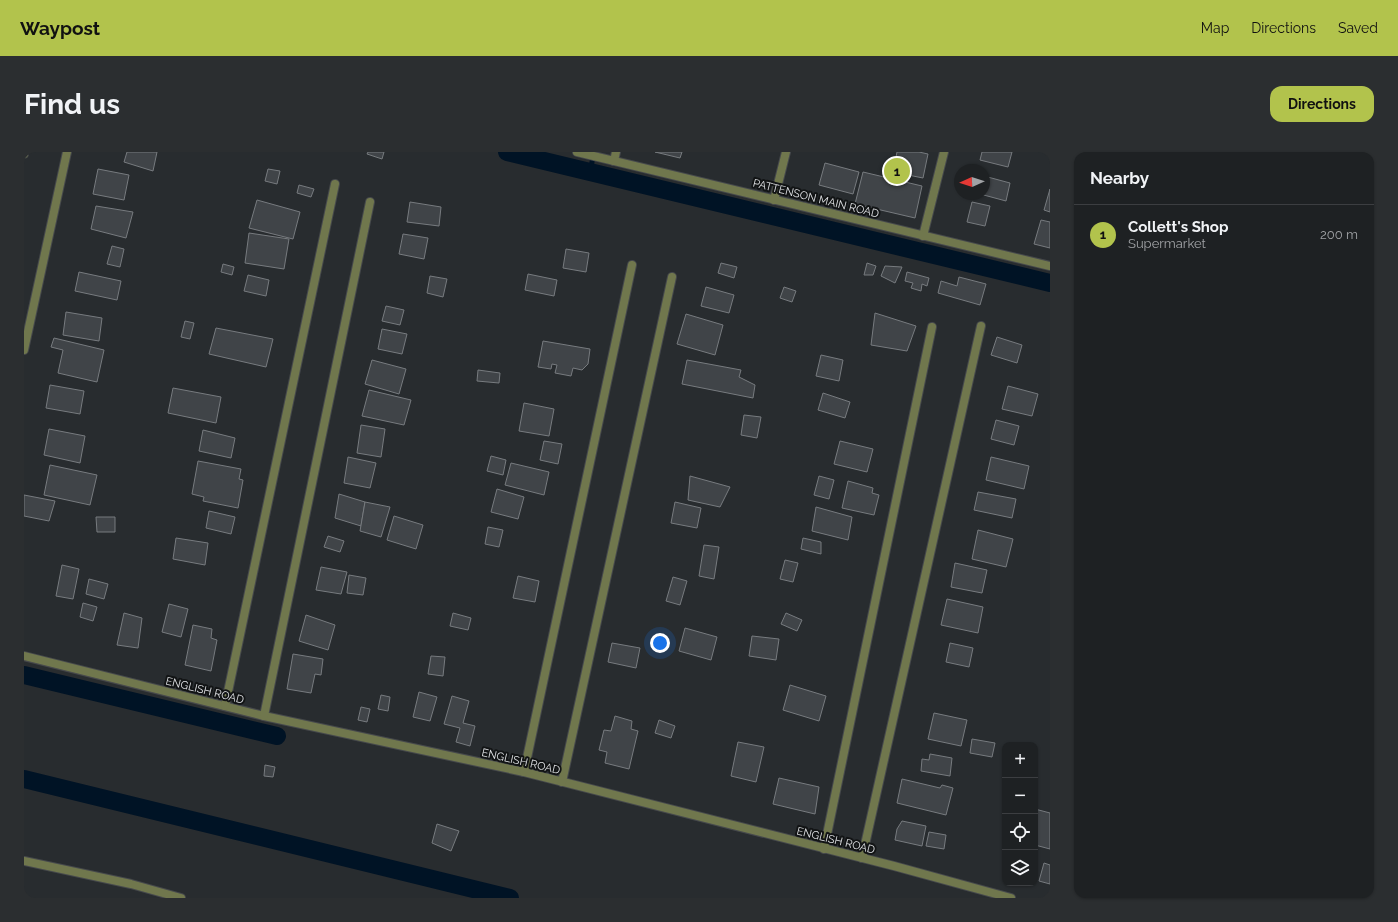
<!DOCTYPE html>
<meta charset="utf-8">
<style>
:root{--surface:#1e2123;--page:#2b2e30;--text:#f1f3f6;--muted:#a1a3a6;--line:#3c3e41;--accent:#b2c34c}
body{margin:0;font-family:Raleway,sans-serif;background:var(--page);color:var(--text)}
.controls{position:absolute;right:12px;bottom:12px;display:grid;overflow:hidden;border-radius:8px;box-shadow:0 1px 3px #0004}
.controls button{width:36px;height:36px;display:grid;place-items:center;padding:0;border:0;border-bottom:1px solid var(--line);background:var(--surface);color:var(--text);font:20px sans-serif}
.compass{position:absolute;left:930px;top:12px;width:36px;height:36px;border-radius:50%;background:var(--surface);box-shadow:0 1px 3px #0004;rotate:267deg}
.you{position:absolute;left:636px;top:491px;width:14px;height:14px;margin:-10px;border:3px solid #fff;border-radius:50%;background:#1a73e8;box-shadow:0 0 0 6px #1a73e833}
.badge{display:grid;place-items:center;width:26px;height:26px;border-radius:50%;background:var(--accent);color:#111;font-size:13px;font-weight:700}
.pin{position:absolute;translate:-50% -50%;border:2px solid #fff;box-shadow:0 1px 4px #0006}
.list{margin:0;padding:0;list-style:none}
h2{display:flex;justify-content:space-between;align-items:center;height:52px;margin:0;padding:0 16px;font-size:17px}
h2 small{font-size:13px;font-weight:400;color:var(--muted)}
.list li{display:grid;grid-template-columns:26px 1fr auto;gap:12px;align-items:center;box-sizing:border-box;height:60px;padding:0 16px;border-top:1px solid var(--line)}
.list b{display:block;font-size:15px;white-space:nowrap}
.list p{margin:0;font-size:13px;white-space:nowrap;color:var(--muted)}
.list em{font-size:13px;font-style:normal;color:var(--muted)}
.icon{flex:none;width:22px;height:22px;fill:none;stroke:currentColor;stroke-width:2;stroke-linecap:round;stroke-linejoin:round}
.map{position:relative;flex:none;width:1026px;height:746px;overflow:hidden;border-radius:12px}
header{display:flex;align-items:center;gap:24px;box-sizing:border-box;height:56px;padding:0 20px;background:var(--accent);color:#111}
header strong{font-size:19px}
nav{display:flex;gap:22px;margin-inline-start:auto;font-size:14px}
.intro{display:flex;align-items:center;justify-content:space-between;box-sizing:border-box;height:96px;padding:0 24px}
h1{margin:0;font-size:28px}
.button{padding:10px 18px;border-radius:12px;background:var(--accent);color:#111;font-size:14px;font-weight:700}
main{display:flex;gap:24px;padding:0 24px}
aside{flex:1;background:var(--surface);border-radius:12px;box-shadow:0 1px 3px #0004}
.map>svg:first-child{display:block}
</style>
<header>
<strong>Waypost</strong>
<nav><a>Map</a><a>Directions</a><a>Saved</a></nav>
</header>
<div class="intro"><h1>Find us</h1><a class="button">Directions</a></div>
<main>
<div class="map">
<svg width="1026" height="746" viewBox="0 0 1026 746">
<rect width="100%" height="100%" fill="#282c2f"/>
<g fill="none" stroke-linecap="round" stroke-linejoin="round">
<path stroke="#001325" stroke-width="5" d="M566,20L570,0"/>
<g stroke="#001325" stroke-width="18">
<path d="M483,0L1026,131"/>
<path d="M0,523L253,584"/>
<path d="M0,627L486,746"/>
</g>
</g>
<g fill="#404448" stroke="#777b7f">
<path d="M103,0H133L129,19L100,10Z"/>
<path d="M344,0H360L358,7L343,2Z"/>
<path d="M631,0H658L656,6Z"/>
<path d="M873,0H895L904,2L899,26L869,20Z"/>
<path d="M958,0H988L984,15L956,8Z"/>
<path d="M801,11L835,20L829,42L795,33Z"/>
<path d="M74,17L105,23L100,48L69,42Z"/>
<path d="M244,17L256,19L253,32L241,29Z"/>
<path d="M839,20L898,34L891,66L831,52Z"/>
<path d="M960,24L986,31L982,49L956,42H960Z"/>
<path d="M275,33L290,37L287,45L273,41Z"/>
<path d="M1026,37V60L1020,58Z"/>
<path d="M233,48L276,60L269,87L225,76Z"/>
<path d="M386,50L417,55L415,74L383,70Z"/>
<path d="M948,50L966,54L961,74L943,70Z"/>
<path d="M72,54L109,60L102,86L67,77Z"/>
<path d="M1017,68L1026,70V96L1010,92Z"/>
<path d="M225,81L265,87L260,117L221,111Z"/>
<path d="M379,82L404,86L400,107L375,102Z"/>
<path d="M88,94L100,97L96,115L83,112Z"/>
<path d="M542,97L565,101L562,120L539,116Z"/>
<path d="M697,111L713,115L710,126L694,121Z"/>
<path d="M843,111L852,114L849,123H840Z"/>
<path d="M199,112L210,115L208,123L197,120Z"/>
<path d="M861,114L878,115L871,131L857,124Z"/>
<path d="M55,120L97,129L93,148L51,139Z"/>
<path d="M883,120L905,126L903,134L898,132L897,139L887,136L889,131L881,129Z"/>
<path d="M504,122L533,128L530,144L501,138Z"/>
<path d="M224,123L245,128L242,144L220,139Z"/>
<path d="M406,124L423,127L419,145L403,141Z"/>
<path d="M935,125L962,132L956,153L914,141L917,129L933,134Z"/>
<path d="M682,135L710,143L705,161L677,154Z"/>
<path d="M760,135L772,139L768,150L756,146Z"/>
<path d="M362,154L380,158L376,173L358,169Z"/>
<path d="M42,160L78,166L75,189L39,183Z"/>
<path d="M851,161L892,174L883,199L847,193Z"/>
<path d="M662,162L699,173L691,203L653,192Z"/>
<path d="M161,169L170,171L166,187L157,185Z"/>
<path d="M192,176L249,187L242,215L185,202Z"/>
<path d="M358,177L383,182L378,202L354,197Z"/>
<path d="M973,185L998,193L993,211L967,203Z"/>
<path d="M30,186L80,198L73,230L34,221L39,198L27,195Z"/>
<path d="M519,189L566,197L564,212L558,218L549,216L547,224L531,221L533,213L528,212L527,217L514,215Z"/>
<path d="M797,203L819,208L815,229L792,224Z"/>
<path d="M348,208L382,217L375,242L341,232Z"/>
<path d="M663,208L717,218L715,225L731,233L729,246L658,232Z"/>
<path d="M454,218L476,221L475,231L453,229Z"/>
<path d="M26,233L60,239L56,262L22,256Z"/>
<path d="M984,234L1014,242L1008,264L978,257Z"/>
<path d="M149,236L197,245L192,271L144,261Z"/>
<path d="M345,238L387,248L380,273L338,264Z"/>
<path d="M799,241L826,250L821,266L794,258Z"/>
<path d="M500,251L530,257L525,284L495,279Z"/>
<path d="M720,263L737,265L733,286L717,283Z"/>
<path d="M972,268L995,274L990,293L967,287Z"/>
<path d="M337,273L361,277L357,305L333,301Z"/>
<path d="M25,277L61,284L56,311L20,303Z"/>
<path d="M179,278L211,286L207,306L175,299Z"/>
<path d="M520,289L538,292L534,312L516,308Z"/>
<path d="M816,289L849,297L843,320L810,312Z"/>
<path d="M467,304L482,308L479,323L463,319Z"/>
<path d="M324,305L352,311L346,336L320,331Z"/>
<path d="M967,305L1005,314L1000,337L962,328Z"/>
<path d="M174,309L217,317L215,327L219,328L214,356L179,349L180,345L168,342Z"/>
<path d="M487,311L525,320L520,343L481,333Z"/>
<path d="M26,313L73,323L66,353L20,343Z"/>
<path d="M666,324L706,335L696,355L664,348Z"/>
<path d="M795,324L810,328L805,347L790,343Z"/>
<path d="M824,329L849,336L848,341L855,343L850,363L818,356Z"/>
<path d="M473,337L500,345L494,367L467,360Z"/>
<path d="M954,340L992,347L988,366L950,358Z"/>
<path d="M315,342L341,350L337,374L311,366Z"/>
<path d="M0,343L31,349L25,369L0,364Z"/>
<path d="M341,350L366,355L357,385L336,379Z"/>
<path d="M651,350L677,356L673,376L647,371Z"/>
<path d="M792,355L828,365L824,388L788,379Z"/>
<path d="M185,359L211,365L207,382L182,376Z"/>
<path d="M370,364L399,373L392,397L363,388Z"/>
<path d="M72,365H91V380H73Z"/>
<path d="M464,375L479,378L475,395L461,392Z"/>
<path d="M954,378L989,387L982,415L948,407Z"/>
<path d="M304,384L320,389L316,400L300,395Z"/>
<path d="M152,386L184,391L181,413L149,407Z"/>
<path d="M779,386L797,390V402L777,397Z"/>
<path d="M680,393L695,395L690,427L675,424Z"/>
<path d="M761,408L774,411L769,430L756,427Z"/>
<path d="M931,411L963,418L958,441L927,435Z"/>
<path d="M38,413L55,417L49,447L32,444Z"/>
<path d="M297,415L323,420L317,442L292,438Z"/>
<path d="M325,423L342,426L339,443L323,441Z"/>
<path d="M494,424L515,429L511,450L489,446Z"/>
<path d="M649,425L663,429L656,453L642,449Z"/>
<path d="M65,427L84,432L80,447L62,442Z"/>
<path d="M923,447L959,455L954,481L917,473Z"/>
<path d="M59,451L73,455L69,469L56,465Z"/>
<path d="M145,452L164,457L157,485L138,480Z"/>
<path d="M100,461L118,466L114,496L93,493Z"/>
<path d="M429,461L447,466L444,478L426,474Z"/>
<path d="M762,461L778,468L773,479L757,472Z"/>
<path d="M282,463L311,473L304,498L275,489Z"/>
<path d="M169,473L188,477L187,486L193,488L187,519L161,513Z"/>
<path d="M661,476L693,485L687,508L655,499Z"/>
<path d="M728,484L755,487L752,508L725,504Z"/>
<path d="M588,491L616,496L612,516L584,510Z"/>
<path d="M926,491L949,496L945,515L922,510Z"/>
<path d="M269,502L299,507L297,523L291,522L287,541L263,537Z"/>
<path d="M407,504L421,505L419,524L404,522Z"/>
<path d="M766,533L802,544L795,569L759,558Z"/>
<path d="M395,540L413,545L406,569L389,565Z"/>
<path d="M357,543L366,545L364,559L354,557Z"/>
<path d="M428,544L445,549L439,571L451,574L446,594L432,590L436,576L420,572Z"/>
<path d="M337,555L346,557L343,570L334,568Z"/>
<path d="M910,561L943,568L937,594L904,587Z"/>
<path d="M591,564L608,569L607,577L614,579L605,617L581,611L583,600L575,598L580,578L587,579Z"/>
<path d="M635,568L651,574L647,586L631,581Z"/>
<path d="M948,587L971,591L968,605L946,601Z"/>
<path d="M714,590L740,595L732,630L707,624Z"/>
<path d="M906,602L928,606L926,624L897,619L898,607L905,608Z"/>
<path d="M241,613L251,615L249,625L240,624Z"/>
<path d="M755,626L795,635L791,662L749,652Z"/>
<path d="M878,627L916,636L918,633L929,636L922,663L873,651Z"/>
<path d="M1011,657L1026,661V697L1011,693Z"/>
<path d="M878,669L902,674L898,694L871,688L873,677Z"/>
<path d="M413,672L435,679L427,699L408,691Z"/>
<path d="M905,680L922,683L920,697L902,694Z"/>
<path d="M1020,711L1026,713V732L1015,729Z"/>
</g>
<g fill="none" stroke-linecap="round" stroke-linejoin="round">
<defs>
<g id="minor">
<path d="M0,2V0"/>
<path d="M590,9L592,0"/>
<path d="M750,48L762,0"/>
<path d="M899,84L920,0"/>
<path d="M0,198L43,0"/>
<path d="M0,504L240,564L500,620L870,714L987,746"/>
<path d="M201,554L311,32"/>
<path d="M240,564L346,50"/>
<path d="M500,620L608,113"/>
<path d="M538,630L648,125"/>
<path d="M800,697L908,175"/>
<path d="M838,706L957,174"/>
<path d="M0,709L107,732L157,746"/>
</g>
<path id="tertiary" d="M553,0L1026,114"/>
</defs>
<use href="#minor" stroke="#46494c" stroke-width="10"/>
<use href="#tertiary" stroke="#46494c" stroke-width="10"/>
<use href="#minor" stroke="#70774d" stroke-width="8"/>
<use href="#tertiary" stroke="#70774d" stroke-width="8"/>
</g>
<g text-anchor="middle" stroke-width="4" stroke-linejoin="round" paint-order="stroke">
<g font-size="11" fill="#e1e3e6" stroke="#121415">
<text transform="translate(792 46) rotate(14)" y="4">PATTENSON MAIN ROAD</text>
<text transform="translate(181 538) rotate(14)" y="4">ENGLISH ROAD</text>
<text transform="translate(497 609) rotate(13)" y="4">ENGLISH ROAD</text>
<text transform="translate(812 688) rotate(14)" y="4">ENGLISH ROAD</text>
</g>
</g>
</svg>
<div class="controls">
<button>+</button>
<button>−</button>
<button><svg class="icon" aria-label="locate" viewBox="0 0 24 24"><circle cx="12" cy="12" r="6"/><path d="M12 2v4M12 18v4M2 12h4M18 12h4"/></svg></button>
<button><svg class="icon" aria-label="layers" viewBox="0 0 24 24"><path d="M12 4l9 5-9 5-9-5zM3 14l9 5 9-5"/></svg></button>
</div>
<svg class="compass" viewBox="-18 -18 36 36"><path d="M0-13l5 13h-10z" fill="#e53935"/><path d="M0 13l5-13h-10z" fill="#a1a3a6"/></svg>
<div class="you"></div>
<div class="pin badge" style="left:873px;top:19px">1</div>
</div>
<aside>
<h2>Nearby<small></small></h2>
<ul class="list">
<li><span class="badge">1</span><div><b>Collett's Shop</b><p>Supermarket</p></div><em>200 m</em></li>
</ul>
</aside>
</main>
